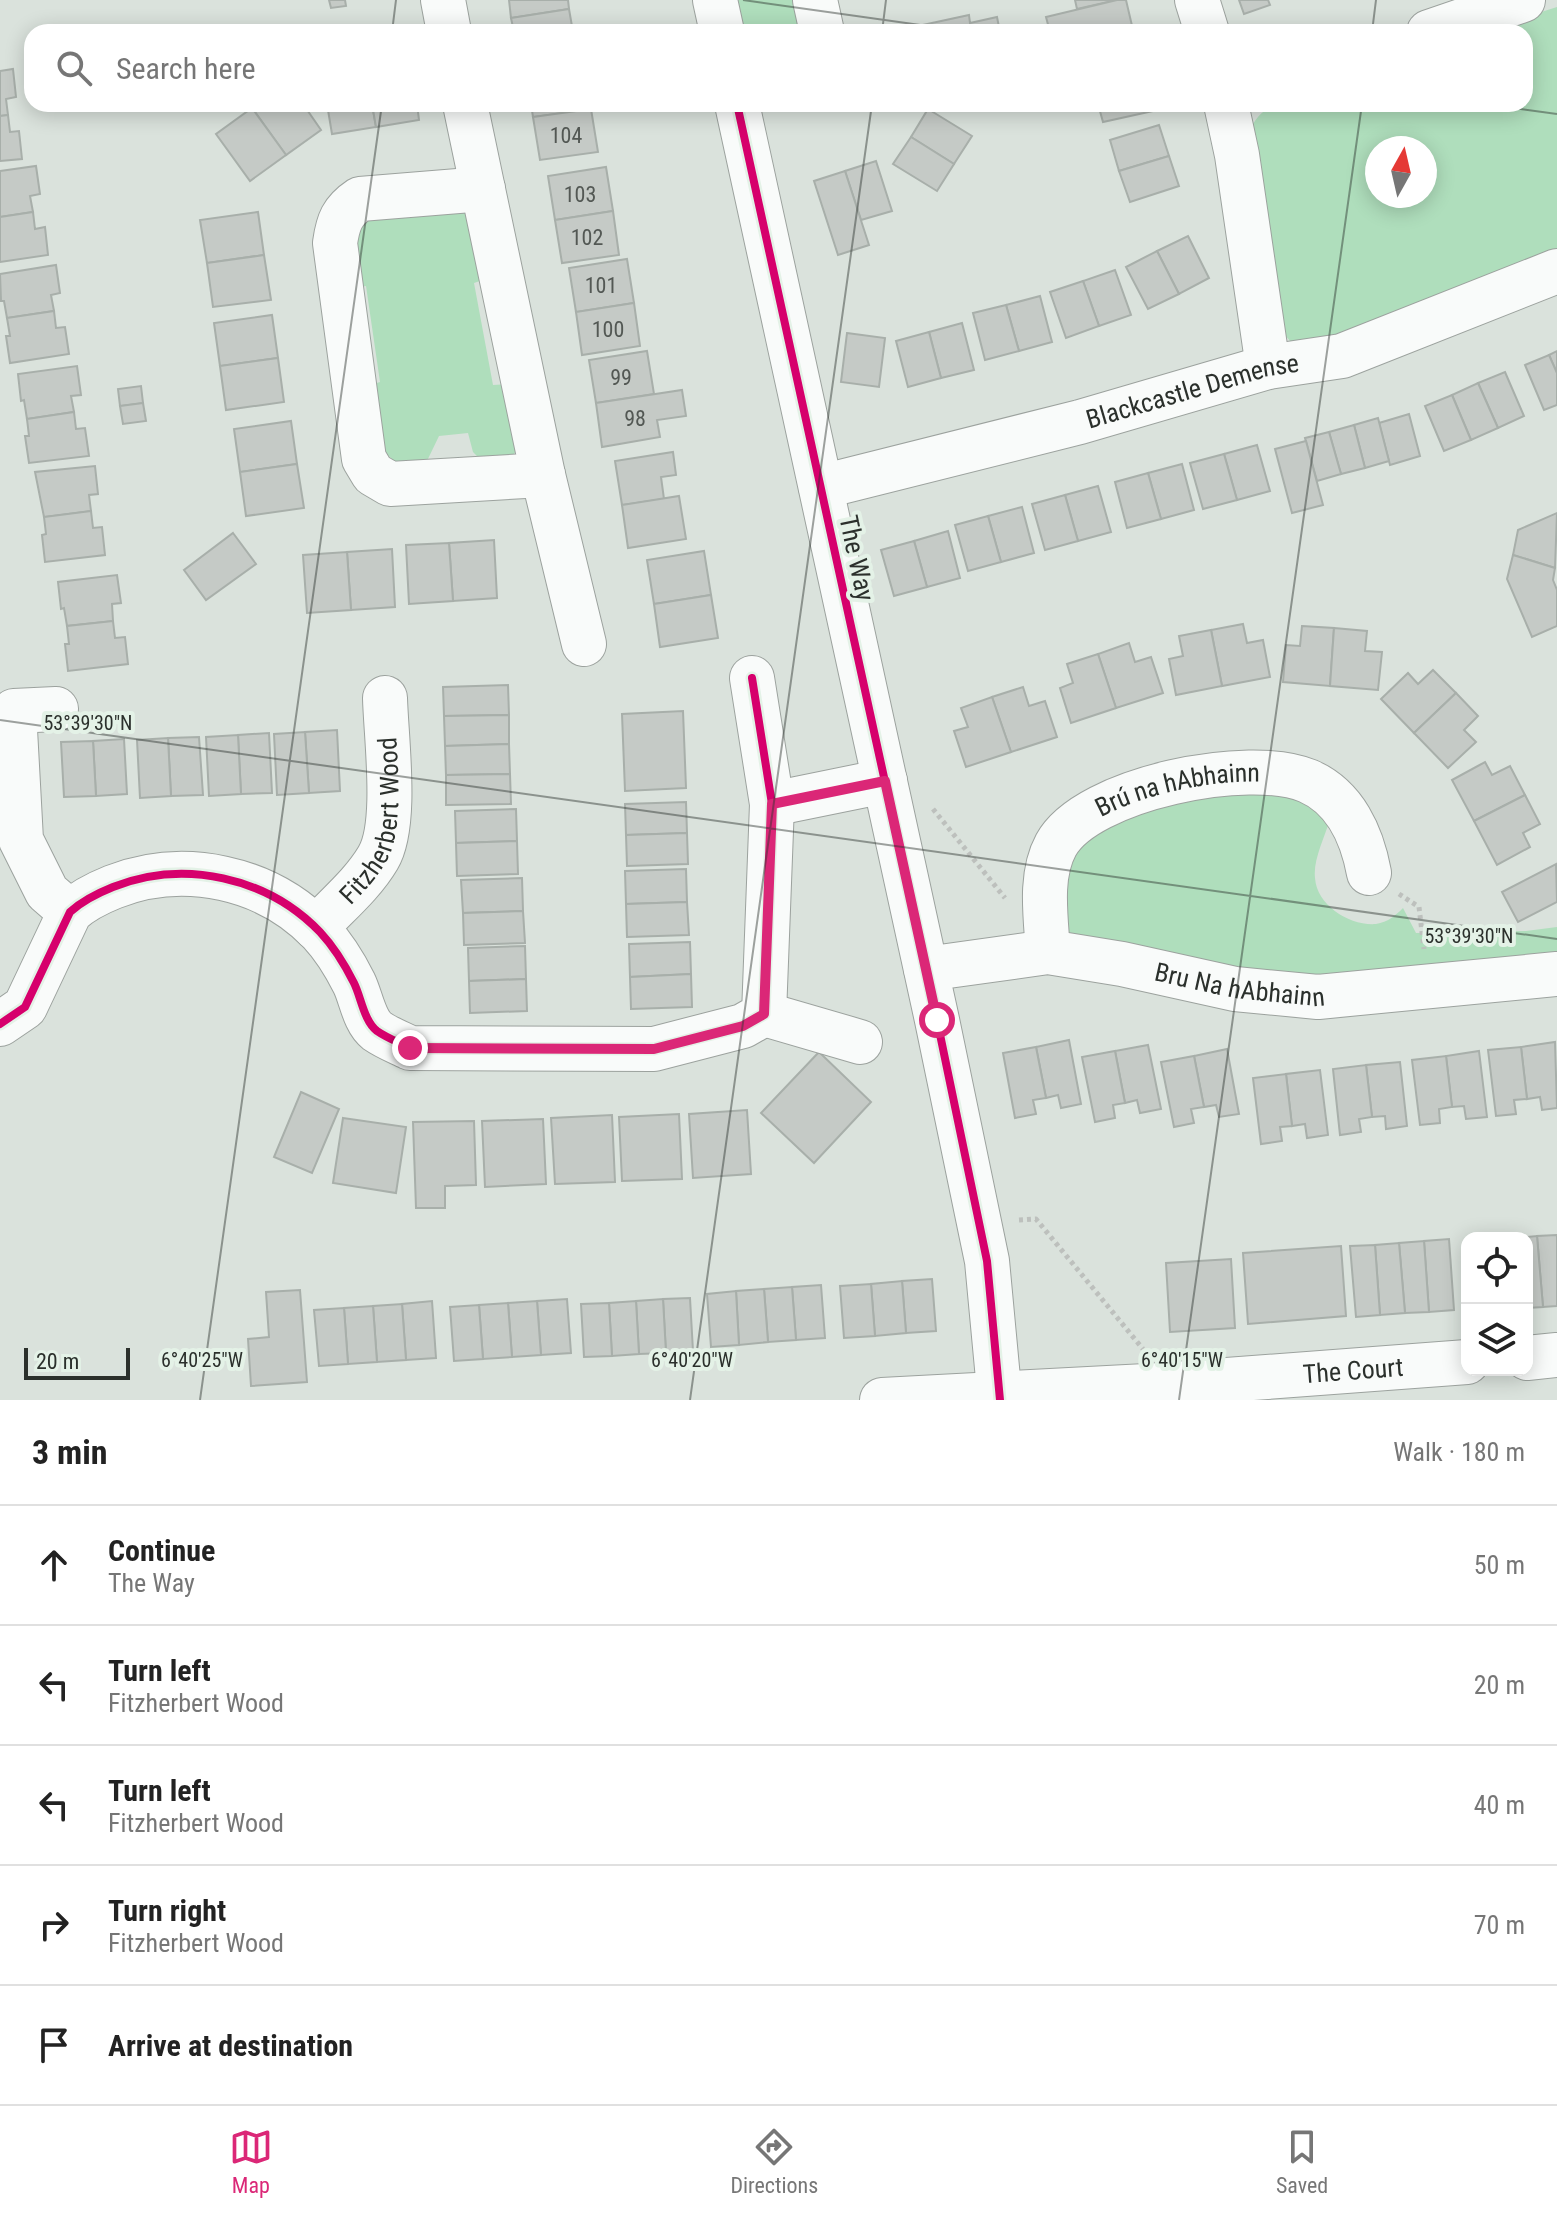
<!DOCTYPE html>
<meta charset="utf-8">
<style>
:root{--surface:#fff;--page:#f6f6f6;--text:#222;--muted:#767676;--line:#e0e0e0;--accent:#db2777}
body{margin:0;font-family:"Roboto Condensed",sans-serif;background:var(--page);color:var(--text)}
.controls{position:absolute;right:24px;bottom:24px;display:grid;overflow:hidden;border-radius:16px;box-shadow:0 4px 20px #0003}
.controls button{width:72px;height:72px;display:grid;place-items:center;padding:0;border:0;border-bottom:2px solid var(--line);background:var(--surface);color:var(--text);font:40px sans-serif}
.compass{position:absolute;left:1365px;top:136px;width:72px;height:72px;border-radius:50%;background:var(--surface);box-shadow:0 4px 20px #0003;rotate:8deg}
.scale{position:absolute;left:24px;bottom:20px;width:106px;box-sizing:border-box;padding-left:8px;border:4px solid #2b302c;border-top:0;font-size:22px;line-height:28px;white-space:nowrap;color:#2b302c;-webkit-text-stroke:6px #e4f2e7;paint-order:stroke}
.stop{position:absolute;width:24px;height:24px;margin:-18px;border:6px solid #db2777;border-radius:50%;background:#fff}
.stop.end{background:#db2777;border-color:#fff;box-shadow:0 2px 8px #0008}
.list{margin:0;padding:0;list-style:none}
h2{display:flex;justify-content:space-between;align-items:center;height:104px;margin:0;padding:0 32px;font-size:34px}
h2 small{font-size:26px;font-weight:400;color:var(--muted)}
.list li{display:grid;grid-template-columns:52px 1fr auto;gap:24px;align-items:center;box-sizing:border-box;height:120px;padding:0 32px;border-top:2px solid var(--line)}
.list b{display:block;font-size:30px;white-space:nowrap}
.list p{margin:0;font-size:26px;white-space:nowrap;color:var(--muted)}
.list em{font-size:26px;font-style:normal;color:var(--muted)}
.icon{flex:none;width:44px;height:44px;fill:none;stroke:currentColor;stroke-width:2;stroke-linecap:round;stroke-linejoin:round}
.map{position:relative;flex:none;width:1557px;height:1400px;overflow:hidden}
.search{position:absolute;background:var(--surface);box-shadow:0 4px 20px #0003;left:24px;right:24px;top:24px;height:88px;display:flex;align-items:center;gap:20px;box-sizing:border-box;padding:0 28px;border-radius:24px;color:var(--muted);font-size:30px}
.sheet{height:704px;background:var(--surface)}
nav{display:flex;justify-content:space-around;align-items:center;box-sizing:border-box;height:112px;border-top:2px solid var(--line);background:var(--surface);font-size:22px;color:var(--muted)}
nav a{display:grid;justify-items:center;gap:4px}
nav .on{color:var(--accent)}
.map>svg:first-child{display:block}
</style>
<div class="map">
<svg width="1557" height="1400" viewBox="0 0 1557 1400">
<rect width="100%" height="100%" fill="#dae2dc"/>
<g fill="#afdebc" fill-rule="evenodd">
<path d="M736,0H805L802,20L796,32H743Z"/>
<path d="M1557,7V257L1322,343L1293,344L1279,329L1249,132C1256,117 1262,110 1278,104H1525V32H1478ZM1377,148H1425V196H1377Z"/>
<path d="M471,207L486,279L474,283L493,385L509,384L520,446L510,459L485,464L473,452L468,433L439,436L426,463L410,471C369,448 374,428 367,386L380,382L366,286L355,288V224L364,215Z"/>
<path d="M1246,782L1302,797L1329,822C1324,839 1313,860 1315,878C1317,906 1350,926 1376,924C1388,922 1395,916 1403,908L1416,933L1526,931L1557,927V962L1403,975H1256L1070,933L1056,913L1068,853L1121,815Z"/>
</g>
<g fill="#c5cac6" stroke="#a8afaa" stroke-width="2">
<path d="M329,0H345L346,6L331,8Z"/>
<path d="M509,0H568L569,9L511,18Z"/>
<path d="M1075,0H1117L1077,9Z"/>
<path d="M1117,0H1126L1133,30L1050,32L1046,17Z"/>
<path d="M1239,0H1268L1270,5L1244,14Z"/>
<path d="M569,9L573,32H514L511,18Z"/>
<path d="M969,15L970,23L997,17L1000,32H920L918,26Z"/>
<path d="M13,69L16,97L6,99L8,115L0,116V71Z"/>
<path d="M257,104H303L321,130L286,155L252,108Z"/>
<path d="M327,104H372L376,127L332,134Z"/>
<path d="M372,104H417L419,120L376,127Z"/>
<path d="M531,104H590L591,109L533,117Z"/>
<path d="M1098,104H1151L1153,111L1103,122Z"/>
<path d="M252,108L286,155L250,181L216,134Z"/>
<path d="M591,109L598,152L540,160L533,117Z"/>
<path d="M928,109L972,136L954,164L911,137Z"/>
<path d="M8,115L10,132L19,131L22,159L0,161V116Z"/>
<path d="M1159,125L1169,156L1119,171L1110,140Z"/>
<path d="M911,137L954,164L937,191L893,164Z"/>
<path d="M1169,156L1179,186L1130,202L1119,171Z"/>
<path d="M876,161L892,211L861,220L845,171Z"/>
<path d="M36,166L40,194L30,196L33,212L0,217V171Z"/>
<path d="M606,167L613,211L555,220L548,176Z"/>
<path d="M845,171L869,245L838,255L814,181Z"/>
<path d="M613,211L619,255L562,263L555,220Z"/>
<path d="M33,212L35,229L45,227L48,255L0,262V217Z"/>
<path d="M258,212L264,255L207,263L200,220Z"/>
<path d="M1188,236L1209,278L1179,294L1157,251Z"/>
<path d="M1157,251L1179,294L1148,309L1126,267Z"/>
<path d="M264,255L271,300L213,307L207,263Z"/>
<path d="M627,259L634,303L576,312L569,268Z"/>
<path d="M56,265L60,293L51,295L54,311L7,318L4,301H1L0,274Z"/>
<path d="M1115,270L1131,315L1099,326L1083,281Z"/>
<path d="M1083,281L1099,326L1066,338L1050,292Z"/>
<path d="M1040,296L1052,342L1019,351L1006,305Z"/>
<path d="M634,303L640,346L582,355L576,312Z"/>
<path d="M1006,305L1019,351L985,360L973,313Z"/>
<path d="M54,311L56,328L65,327L69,354L10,363L6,336H10L7,318Z"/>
<path d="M272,315L278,358L220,366L214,323Z"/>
<path d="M962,323L974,370L941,378L929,332Z"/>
<path d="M929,332L941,378L908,387L896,341Z"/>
<path d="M847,333L885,338L879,387L841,382Z"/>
<path d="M647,351L654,394L596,403L589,360Z"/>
<path d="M1557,351V373L1549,355Z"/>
<path d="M1549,355L1557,373V405L1544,410L1525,365Z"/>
<path d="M278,358L284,402L226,410L220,366Z"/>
<path d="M77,366L81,395L71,396L74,412L27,419L24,400L21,401L18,374Z"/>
<path d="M1505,372L1524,416L1498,428L1478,383Z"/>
<path d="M1478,383L1498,428L1471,440L1452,395Z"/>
<path d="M141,386L143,403L120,406L118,389Z"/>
<path d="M682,390L686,416L657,420L660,437L602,447L596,403Z"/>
<path d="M1452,395L1471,440L1444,451L1425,406Z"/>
<path d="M143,403L146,421L123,424L120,406Z"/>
<path d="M74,412L76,429L85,428L89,456L29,463L25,436H29L27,419Z"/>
<path d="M1409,414L1420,456L1390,465L1379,423Z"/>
<path d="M1378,418L1389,461L1365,468L1354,425Z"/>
<path d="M291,421L297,464L240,472L234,429Z"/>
<path d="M1354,425L1365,468L1341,474L1329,432Z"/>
<path d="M1329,432L1341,474L1317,481L1305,438Z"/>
<path d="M1306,441L1323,505L1292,513L1275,449Z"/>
<path d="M1257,445L1270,491L1237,500L1224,454Z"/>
<path d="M673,452L676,475L661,477L664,499L622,505L615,461Z"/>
<path d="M1224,454L1237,500L1203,509L1190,463Z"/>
<path d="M297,464L304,508L246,516L240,472Z"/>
<path d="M1182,464L1194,510L1161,519L1148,473Z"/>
<path d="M95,466L98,494L89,495L91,511L44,517L35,472Z"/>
<path d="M1148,473L1161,519L1127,528L1115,482Z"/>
<path d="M1098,486L1111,532L1078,541L1065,495Z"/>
<path d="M1065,495L1078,541L1045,550L1032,504Z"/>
<path d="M679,496L686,539L628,548L622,505Z"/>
<path d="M1022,507L1034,553L1001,562L988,516Z"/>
<path d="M91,511L93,528L102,527L105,555L45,562L42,535L46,534L44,517Z"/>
<path d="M1557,513L1555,568L1513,555L1518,530Z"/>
<path d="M988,516L1001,562L968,571L955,525Z"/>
<path d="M948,531L960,578L927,587L914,541Z"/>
<path d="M233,533L256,564L206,600L184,570Z"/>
<path d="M494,540L497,598L453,601L449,543Z"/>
<path d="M914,541L927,587L894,596L881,550Z"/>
<path d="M449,543L453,601L409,604L406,545Z"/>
<path d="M392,549L395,607L351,610L347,552Z"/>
<path d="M704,551L711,595L654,604L647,560Z"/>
<path d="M347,552L351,610L307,613L303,555Z"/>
<path d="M1513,555L1555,568L1553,580L1557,590V626L1532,637L1507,579Z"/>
<path d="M117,575L121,603L112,604L113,621L67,626L64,608L61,609L58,582Z"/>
<path d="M711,595L718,638L660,647L654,604Z"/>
<path d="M113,621L115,638L125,637L128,664L68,671L65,644H69L67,626Z"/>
<path d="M1243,624L1247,643L1263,640L1270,677L1222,686L1211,630Z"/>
<path d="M1302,626L1334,628L1330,686L1283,682L1286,645L1300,646Z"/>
<path d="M1334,628L1367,631L1365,651L1382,652L1378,690L1330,686Z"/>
<path d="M1211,630L1222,686L1176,695L1169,659L1183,656L1179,636Z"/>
<path d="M1129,643L1135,662L1151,657L1163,693L1116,708L1098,654Z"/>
<path d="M1098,654L1116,708L1071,723L1060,688L1073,683L1067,664Z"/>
<path d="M1433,670L1456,693L1414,733L1381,699L1408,673L1418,684Z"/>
<path d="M508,685L509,715L444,716L443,687Z"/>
<path d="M1023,687L1029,706L1045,701L1057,737L1011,752L992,697Z"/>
<path d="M1456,693L1478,716L1464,730L1476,742L1448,768L1414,733Z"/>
<path d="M992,697L1011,752L966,767L954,731L968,727L961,708Z"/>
<path d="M683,711L686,788L625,791L622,714Z"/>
<path d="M509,715V744L445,746L444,716Z"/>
<path d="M337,730L340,791L309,793L305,732Z"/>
<path d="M305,732L309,793L277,795L274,734Z"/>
<path d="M269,733L272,793L241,794L238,735Z"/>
<path d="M238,735L241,794L209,796L206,737Z"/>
<path d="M199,737L203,795L171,796L168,738Z"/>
<path d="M168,738L171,796L140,798L137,740Z"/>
<path d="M124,739L127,794L96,796L93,741Z"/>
<path d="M93,741L96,796L64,797L61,742Z"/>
<path d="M509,744L510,774L446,775L445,746Z"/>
<path d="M1485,762L1492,775L1510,766L1525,795L1474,821L1452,780Z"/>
<path d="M510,774L511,804L446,805V775Z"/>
<path d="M1525,795L1540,824L1523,833L1530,847L1497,865L1474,821Z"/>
<path d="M686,802L687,833L626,835L625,804Z"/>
<path d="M516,809L517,841L456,843L455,811Z"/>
<path d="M687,833L688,864L627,866L626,835Z"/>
<path d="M517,841L518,874L457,876L456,843Z"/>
<path d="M1556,864L1557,902L1518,922L1502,892Z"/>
<path d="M686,869L687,902L626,904L625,871Z"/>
<path d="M522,878L523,911L463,913L461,880Z"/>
<path d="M687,902L689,935L627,937L626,904Z"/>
<path d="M523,911L525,943L464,945L463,913Z"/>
<path d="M690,942L691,974L630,977L629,944Z"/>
<path d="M525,946L526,979L469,981L468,948Z"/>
<path d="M691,974L692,1007L631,1009L630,977Z"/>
<path d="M526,979L527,1011L470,1013L469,981Z"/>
<path d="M1069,1040L1081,1104L1061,1108L1058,1095L1046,1098L1036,1047Z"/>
<path d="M1555,1042L1557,1108L1542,1110L1540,1097L1527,1099L1521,1047Z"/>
<path d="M1148,1045L1161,1109L1140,1113L1137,1100L1125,1103L1115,1051Z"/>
<path d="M1036,1047L1046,1098L1033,1100L1036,1114L1015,1118L1003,1053Z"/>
<path d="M1521,1047L1527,1099L1514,1100L1516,1114L1496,1116L1488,1050Z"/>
<path d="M1227,1049L1239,1114L1219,1117L1216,1105L1204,1107L1194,1056Z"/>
<path d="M1115,1051L1125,1103L1113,1105L1115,1118L1095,1122L1082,1057Z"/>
<path d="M1479,1051L1487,1117L1466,1119L1464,1106L1452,1107L1446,1056Z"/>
<path d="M819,1052L871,1102L814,1163L761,1113Z"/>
<path d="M1194,1056L1204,1107L1191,1109L1194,1123L1174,1127L1161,1062Z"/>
<path d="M1446,1056L1452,1107L1439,1109L1440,1123L1420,1125L1412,1060Z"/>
<path d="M1400,1062L1407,1126L1386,1129L1385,1116L1372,1117L1366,1065Z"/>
<path d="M1366,1065L1372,1117L1359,1119L1361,1132L1340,1135L1333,1069Z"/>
<path d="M1320,1070L1328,1135L1307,1138L1305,1124L1292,1126L1286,1074Z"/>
<path d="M1286,1074L1292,1126L1280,1127L1282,1141L1261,1144L1253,1078Z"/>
<path d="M301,1092L339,1109L312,1173L274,1157Z"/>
<path d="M747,1110L751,1174L693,1178L689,1114Z"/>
<path d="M679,1114L682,1179L622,1181L619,1117Z"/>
<path d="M612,1115L615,1182L555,1184L551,1118Z"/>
<path d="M343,1118L406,1127L396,1193L333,1183Z"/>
<path d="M543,1119L546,1184L485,1187L482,1121Z"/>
<path d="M474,1121L476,1185L445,1186V1208H416L413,1122Z"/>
<path d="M1557,1235V1306L1543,1307L1537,1236Z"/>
<path d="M1537,1236L1543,1307L1527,1308V1238H1517Z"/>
<path d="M1449,1239L1454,1310L1429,1312L1424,1241Z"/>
<path d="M1424,1241L1429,1312L1405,1313L1399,1243Z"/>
<path d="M1467,1241V1284L1464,1242Z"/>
<path d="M1399,1243L1405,1313L1380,1315L1375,1245Z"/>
<path d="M1375,1245L1380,1315L1356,1317L1350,1246Z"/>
<path d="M1341,1246L1346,1316L1248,1324L1243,1253Z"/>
<path d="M1231,1259L1235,1328L1170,1332L1166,1263Z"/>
<path d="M932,1279L936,1331L906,1333L902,1281Z"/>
<path d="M902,1281L906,1333L875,1336L871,1284Z"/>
<path d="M871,1284L875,1336L844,1338L840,1286Z"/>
<path d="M821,1285L825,1338L796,1340L792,1287Z"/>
<path d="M792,1287L796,1340L768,1342L764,1289Z"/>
<path d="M764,1289L768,1342L739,1345L736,1291Z"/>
<path d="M300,1290L307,1382L251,1386L248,1339L269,1337L266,1292Z"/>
<path d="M736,1291L739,1345L711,1347L707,1294Z"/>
<path d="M690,1298L693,1351L666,1353L663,1299Z"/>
<path d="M567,1299L571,1353L541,1355L537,1301Z"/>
<path d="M663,1299L666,1353L639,1354L636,1301Z"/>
<path d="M432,1301L436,1358L406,1360L402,1304Z"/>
<path d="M537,1301L541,1355L512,1357L508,1303Z"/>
<path d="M636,1301L639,1354L612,1356L609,1303Z"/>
<path d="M508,1303L512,1357L483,1359L479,1305Z"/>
<path d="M609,1303L612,1356L584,1357L581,1304Z"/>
<path d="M402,1304L406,1360L377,1362L373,1306Z"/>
<path d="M479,1305L483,1359L454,1361L450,1307Z"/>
<path d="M373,1306L377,1362L348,1364L344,1308Z"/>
<path d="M344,1308L348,1364L319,1366L314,1310Z"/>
</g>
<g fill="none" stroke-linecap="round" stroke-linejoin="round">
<defs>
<g id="minor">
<path d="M443,0L449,32"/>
<path d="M715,0L722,32"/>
<path d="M815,0L822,32"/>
<path d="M1197,0L1207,32"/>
<path d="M1429,32L1523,0"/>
<path d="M465,104L543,475L584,644"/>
<path d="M737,104L937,1020L987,1261L1000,1400"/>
<path d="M1226,104L1237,155L1268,367"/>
<path d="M483,189L360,199C342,211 338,222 335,243L364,459L373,474L390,484L543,475"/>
<path id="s1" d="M821,487L1080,422L1268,367L1342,356L1557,271"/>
<path d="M56,709L14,711L21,840L47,892L70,912"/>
<path d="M772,804L885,781"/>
<path id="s2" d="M316,928C336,906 362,885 378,858C398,825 386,738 385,698"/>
<path id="s3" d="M1048,952C1046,918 1039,876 1056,845C1087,788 1251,756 1308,781C1345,797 1362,835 1369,873"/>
<path id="s4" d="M926,969L1048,952L1122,964L1235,989L1318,997L1557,974"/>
<path d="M764,1014L860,1042"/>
<path d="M0,1024L25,1007L70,912C82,901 98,893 113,887C184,859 267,877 320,932C334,947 345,965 354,983C361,997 364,1021 377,1031C387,1038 400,1043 410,1048L654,1049L743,1026L764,1014L772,804L752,678"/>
<path d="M1527,1358L1557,1355"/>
<path id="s5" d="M882,1400L1146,1386L1467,1362"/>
</g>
</defs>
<use href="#minor" stroke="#9ca29e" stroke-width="46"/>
<g stroke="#bdc0bd" stroke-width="5" stroke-dasharray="4 4" stroke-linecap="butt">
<path d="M933,809L1005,898"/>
<path d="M1399,894L1419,907L1424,949"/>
<path d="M1019,1220L1036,1219L1143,1349"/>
</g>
<use href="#minor" stroke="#f9fbfa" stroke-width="44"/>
<defs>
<g id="cycleway">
<path d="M737,104L937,1020L987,1261L1000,1400"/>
<path d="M0,1024L25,1007L70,912C82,901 98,893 113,887C184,859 267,877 320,932C334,947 345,965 354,983C361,997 364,1021 377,1031C387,1038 400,1043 410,1048L654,1049L743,1026L764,1014L772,804L752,678"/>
</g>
</defs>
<use href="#cycleway" stroke="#e4f2e7" stroke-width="13"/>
<use href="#cycleway" stroke="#d6006c" stroke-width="8"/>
</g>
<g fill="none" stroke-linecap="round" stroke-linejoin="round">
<path stroke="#db2777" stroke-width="10" d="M410,1048L654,1049L743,1026L764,1014L772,804L885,781L937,1020"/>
</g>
<path fill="none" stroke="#2b302c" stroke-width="2" stroke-opacity="0.45" d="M743,0L970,32M392,32L396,0M882,32L886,0M1372,32L1376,0M1483,104L1557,114M0,720L1557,939M200,1400L382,104M690,1400L872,104M1179,1400L1362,104"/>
<g text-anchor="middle" stroke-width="8" stroke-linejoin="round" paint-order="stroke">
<g font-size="22" fill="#535854">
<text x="566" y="143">104</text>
<text x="580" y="202">103</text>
<text x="587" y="245">102</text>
<text x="601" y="293">101</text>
<text x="608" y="337">100</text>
<text x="621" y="385">99</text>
<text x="635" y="426">98</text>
</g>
<g font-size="26" fill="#2b302c" stroke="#e4f2e7">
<text dy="9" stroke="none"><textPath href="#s1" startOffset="384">Blackcastle Demense</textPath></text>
<text transform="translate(857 558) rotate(78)" y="9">The Way</text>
<text dy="9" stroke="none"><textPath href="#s3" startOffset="248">Brú na hAbhainn</textPath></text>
<text dy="9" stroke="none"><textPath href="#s2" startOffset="128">Fitzherbert Wood</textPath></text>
<text dy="9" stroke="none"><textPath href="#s4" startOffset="318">Bru Na hAbhainn</textPath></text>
<text dy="9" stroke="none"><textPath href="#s5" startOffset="472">The Court</textPath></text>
</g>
</g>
<g font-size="20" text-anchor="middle" fill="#2b302c" stroke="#e4f2e7" stroke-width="8" stroke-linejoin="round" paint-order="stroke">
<text x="88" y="730">53°39'30"N</text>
<text x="1469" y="943">53°39'30"N</text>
<text x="202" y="1367">6°40'25"W</text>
<text x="692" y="1367">6°40'20"W</text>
<text x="1182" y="1367">6°40'15"W</text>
</g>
</svg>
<div class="controls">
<button><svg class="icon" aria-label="locate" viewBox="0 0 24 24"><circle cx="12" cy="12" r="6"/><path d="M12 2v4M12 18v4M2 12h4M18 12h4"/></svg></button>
<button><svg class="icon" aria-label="layers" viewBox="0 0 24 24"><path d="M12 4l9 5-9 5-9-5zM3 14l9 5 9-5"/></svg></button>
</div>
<svg class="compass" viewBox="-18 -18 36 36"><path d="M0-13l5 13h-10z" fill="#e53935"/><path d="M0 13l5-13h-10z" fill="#767676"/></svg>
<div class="scale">20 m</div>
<div class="stop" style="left:937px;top:1020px"></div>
<div class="stop end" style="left:410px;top:1048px"></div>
<div class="search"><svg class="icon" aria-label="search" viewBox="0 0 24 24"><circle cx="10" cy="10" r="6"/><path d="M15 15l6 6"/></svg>Search here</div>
</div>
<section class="sheet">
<h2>3 min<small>Walk · 180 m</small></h2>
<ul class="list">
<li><svg class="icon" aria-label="ahead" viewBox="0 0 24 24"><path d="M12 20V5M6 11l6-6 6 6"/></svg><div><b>Continue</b><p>The Way</p></div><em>50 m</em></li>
<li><svg class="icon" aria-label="left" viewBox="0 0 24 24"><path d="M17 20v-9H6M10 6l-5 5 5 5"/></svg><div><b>Turn left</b><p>Fitzherbert Wood</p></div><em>20 m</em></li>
<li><svg class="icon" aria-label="left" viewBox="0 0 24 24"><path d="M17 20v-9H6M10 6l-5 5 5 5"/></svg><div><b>Turn left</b><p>Fitzherbert Wood</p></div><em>40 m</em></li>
<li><svg class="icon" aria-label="right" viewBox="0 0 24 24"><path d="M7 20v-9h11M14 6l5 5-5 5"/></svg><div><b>Turn right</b><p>Fitzherbert Wood</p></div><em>70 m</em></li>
<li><svg class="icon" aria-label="arrive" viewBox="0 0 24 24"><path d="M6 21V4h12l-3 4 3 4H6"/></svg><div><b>Arrive at destination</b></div></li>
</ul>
</section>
<nav>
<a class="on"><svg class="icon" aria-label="map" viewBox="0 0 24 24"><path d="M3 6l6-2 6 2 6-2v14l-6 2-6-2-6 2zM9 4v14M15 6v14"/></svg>Map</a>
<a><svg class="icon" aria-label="directions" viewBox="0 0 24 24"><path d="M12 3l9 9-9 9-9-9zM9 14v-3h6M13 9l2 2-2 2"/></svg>Directions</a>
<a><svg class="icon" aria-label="saved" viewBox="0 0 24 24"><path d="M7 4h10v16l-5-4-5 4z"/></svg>Saved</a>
</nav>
